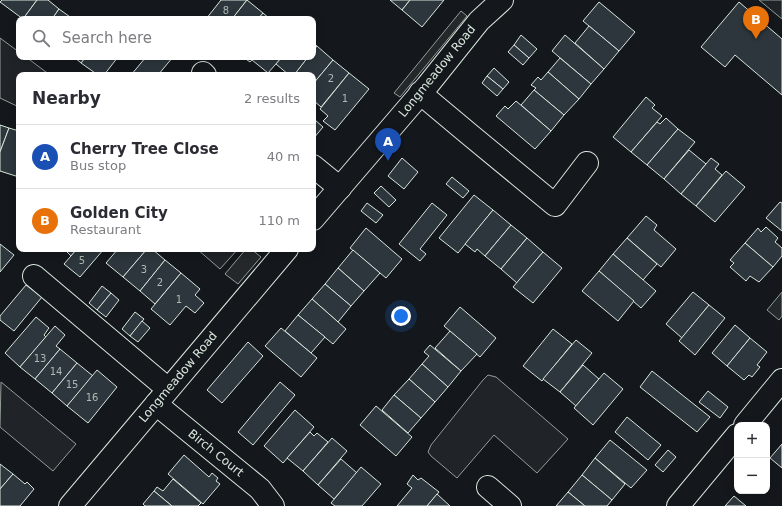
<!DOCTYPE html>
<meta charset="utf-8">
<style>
:root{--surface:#fff;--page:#f2f2f3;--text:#2b2b33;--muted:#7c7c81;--line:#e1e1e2;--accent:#8a6a3f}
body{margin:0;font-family:"DejaVu Sans",sans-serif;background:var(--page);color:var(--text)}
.controls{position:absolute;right:12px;bottom:12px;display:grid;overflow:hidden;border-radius:8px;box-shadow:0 2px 10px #0003}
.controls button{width:36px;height:36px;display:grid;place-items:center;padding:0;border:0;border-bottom:1px solid var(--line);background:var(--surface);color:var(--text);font:20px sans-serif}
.you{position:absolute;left:401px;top:316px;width:14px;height:14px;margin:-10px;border:3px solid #fff;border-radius:50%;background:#1a73e8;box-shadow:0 0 0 6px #1a73e833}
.badge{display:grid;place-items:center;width:26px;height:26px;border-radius:50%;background:var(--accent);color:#fff;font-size:13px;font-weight:700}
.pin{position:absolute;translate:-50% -33px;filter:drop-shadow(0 1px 2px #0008)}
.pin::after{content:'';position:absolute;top:21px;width:14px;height:12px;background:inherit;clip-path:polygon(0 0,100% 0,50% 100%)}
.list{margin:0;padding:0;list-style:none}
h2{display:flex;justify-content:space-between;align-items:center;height:52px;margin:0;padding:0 16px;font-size:17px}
h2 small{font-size:13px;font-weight:400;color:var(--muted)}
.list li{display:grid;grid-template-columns:26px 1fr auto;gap:12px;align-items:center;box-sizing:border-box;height:64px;padding:0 16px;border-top:1px solid var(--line)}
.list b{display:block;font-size:15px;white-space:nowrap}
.list p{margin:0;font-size:13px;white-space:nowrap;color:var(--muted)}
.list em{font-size:13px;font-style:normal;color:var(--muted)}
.icon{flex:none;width:22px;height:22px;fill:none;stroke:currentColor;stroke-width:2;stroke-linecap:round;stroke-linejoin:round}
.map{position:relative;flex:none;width:782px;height:506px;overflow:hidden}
.search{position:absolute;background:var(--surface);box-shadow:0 2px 10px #0003;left:16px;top:16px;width:300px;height:44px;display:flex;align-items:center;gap:10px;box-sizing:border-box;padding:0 14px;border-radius:8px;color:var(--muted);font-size:15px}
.panel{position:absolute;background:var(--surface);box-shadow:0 2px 10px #0003;left:16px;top:72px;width:300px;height:180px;border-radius:8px}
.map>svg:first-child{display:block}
</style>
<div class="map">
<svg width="782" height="506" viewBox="0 0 782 506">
<rect width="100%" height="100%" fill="#14181c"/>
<g fill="#202428" stroke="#939e99">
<path d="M759,0H782V19Z"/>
<path d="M0,38L19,52V57H26L50,75H19V107L0,98Z"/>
<path d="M197,249H238L220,269Z"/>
<path d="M488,375L496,377L568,439L537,473L494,435L457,478L431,456L428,452L431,445L483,380Z"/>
<path d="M1,382L76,444L53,471L0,427Z"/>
</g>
<g fill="#24282b" stroke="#939e99">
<path d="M461,11L467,16L400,97L394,93Z"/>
<path d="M246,249H251L261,257L238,284L225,274Z"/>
<path d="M782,292V316L779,320L767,310Z"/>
</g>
<g fill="#2c363c" stroke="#d8e6dc">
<path d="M2,0H37L23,19L0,2Z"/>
<path d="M37,0H48L59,9L52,19H23Z"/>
<path d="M221,0H247L232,19H206Z"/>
<path d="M247,0L263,13L258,19H232Z"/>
<path d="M390,0H410L402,10Z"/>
<path d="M410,0H444L422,27L402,10Z"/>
<path d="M599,2L635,32L619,51L583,21Z"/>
<path d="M739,2L782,39V95L735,55L725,67L701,47Z"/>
<path d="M59,9L73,19H52Z"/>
<path d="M263,13L270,19H258Z"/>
<path d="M589,26L619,51L604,69L575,43Z"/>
<path d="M521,35L537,49L529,58L514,45Z"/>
<path d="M565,35L604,69L591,84L552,51Z"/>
<path d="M313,43L317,46L313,51Z"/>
<path d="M514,45L529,58L523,65L508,52Z"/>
<path d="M317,46L333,60L313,84V75H294L308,57H313V51Z"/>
<path d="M74,57H86L81,63Z"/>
<path d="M86,57H118L104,75H98L81,63Z"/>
<path d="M146,57H173L158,75H131Z"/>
<path d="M243,57H255L250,62Z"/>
<path d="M255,57H282L268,73L252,60Z"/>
<path d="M282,57H308L294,75H289L276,64Z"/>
<path d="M560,58L591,84L579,99L548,72Z"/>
<path d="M333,60L349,73L321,107L313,100L315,96L313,95V84Z"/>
<path d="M494,68L509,82L503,89L487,76Z"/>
<path d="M548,72L579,99L564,115L534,90L536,88L531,85L538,77L541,80Z"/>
<path d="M349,73L369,89L335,130L323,121L328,116L320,109Z"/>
<path d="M487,76L503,89L497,96L482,83Z"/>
<path d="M534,90L564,115L551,131L521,105Z"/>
<path d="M646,97L655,105L652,108L662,116L631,152L613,137Z"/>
<path d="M516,101L551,131L535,149L496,116L505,106L508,109Z"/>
<path d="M666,118L678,129L647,165L631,152L657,122L660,124Z"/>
<path d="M315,120L323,127L313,139V123Z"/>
<path d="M0,125L9,128L0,152Z"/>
<path d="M9,128L19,131V177L0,171V152Z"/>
<path d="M678,129L695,142L664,179L647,165Z"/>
<path d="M689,150L706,164L681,194L664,179Z"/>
<path d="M402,158L418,172L404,189L388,176Z"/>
<path d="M711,158L719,164L715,169L722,175L696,206L681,194Z"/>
<path d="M726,171L745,187L715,222L696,206Z"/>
<path d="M452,177L469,191L463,198L446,184Z"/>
<path d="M381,186L396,200L389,207L374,193Z"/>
<path d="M474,195L493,210L458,253L439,238Z"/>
<path d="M780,202L782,203V231L766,218Z"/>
<path d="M367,203L383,215L376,223L361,211Z"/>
<path d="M432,203L447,215L420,249L426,254L420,261L399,244Z"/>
<path d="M493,210L511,225L485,256L477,249L475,252L465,244Z"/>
<path d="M646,216L657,225L654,230L676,249L661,267L627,238Z"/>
<path d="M511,225L527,238L501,269L485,256Z"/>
<path d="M766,227L778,238L775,242L782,248V256L773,267L745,243L758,228L761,232Z"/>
<path d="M366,228L402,259L386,278L350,248Z"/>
<path d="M527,238L543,252L517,283L501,269Z"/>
<path d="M627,238L657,264L643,280L613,254Z"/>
<path d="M745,243L773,267L759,282L750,276L746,281L730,267L734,263L730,260Z"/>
<path d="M0,244L14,255L0,272Z"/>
<path d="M64,249H77L71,256Z"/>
<path d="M77,249H104L80,277L64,264Z"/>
<path d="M118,249H147L123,277L106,263Z"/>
<path d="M147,249H152L165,260L140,291L123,277Z"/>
<path d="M353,250L380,273L364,291L338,268Z"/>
<path d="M543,252L562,268L533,303L513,287Z"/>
<path d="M613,254L656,291L641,308L599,271Z"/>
<path d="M165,260L181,273L155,304L140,291Z"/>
<path d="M338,268L364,291L351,306L325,284Z"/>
<path d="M599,271L634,301L618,321L582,291Z"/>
<path d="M181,273L200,289L195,295L204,303L195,313L186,306L170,325L151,309Z"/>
<path d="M325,284L351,306L338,322L312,299Z"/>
<path d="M26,285L42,297L14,331L0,320V316Z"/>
<path d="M102,286L111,293L97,310L89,303Z"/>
<path d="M693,292L709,305L682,338L666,324Z"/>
<path d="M111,293L119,300L106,317L97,310Z"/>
<path d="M312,299L346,329L333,344L298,315Z"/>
<path d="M709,305L725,318L695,355L679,341Z"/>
<path d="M460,307L496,338L480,357L444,326Z"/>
<path d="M135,312L144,319L130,336L122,329Z"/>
<path d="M298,315L325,337L311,353L285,331Z"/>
<path d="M36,317L49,328L44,335L46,337L20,367L5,353Z"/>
<path d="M142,321L150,328L138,342L130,336Z"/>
<path d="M735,325L750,338L727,366L712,353Z"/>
<path d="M55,326L65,335L56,346L60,349L35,379L20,367Z"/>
<path d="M281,328L317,358L301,377L265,346Z"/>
<path d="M553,329L572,344L542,381L523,366Z"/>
<path d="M450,331L477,354L461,371L435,348Z"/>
<path d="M750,338L767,352L757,365L760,367L752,377L749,375L744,380L727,366Z"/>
<path d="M576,340L592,353L560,392L543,379Z"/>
<path d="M248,342L263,356L222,403L207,390Z"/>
<path d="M430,345L461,371L448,387L422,364L429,356L424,352Z"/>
<path d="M60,349L77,363L52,393L35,379Z"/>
<path d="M77,363L93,376L67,406L52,393Z"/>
<path d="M422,364L448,387L435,402L409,379Z"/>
<path d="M583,365L599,379L576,406L560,392Z"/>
<path d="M97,370L117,387L88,423L67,406Z"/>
<path d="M652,371L710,417L697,432L640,387Z"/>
<path d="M604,373L623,389L593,425L574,408Z"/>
<path d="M409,379L435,402L421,418L394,395Z"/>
<path d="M280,382L295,395L253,445L238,432Z"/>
<path d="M708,391L728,407L720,418L699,402Z"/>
<path d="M394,395L421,418L408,433L382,410Z"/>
<path d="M376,406L412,437L396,456L360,425Z"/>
<path d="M295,410L314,427L283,463L264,446Z"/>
<path d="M627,417L661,445L648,460L615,432Z"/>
<path d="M310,432L314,436L317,433L328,442L303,471L287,458Z"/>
<path d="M332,438L347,451L318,485L303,471Z"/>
<path d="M610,440L647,470L631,488L595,458Z"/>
<path d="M782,444V468L770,458Z"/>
<path d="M668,450L676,457L663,472L655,465Z"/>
<path d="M184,455L209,477L212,473L218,478L216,481L220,484L203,504L168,474Z"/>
<path d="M595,458L625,484L612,500L582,475Z"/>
<path d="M341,459L357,473L334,499L318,485Z"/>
<path d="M0,464L13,474L0,489Z"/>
<path d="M361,467L381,484L362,506H335L331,503Z"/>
<path d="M13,474L25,484L27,482L34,489L20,506H0V489Z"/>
<path d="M413,475L418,480L421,478L439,492L427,506H397L412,488L407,484Z"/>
<path d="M582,475L612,500L607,506H585L568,492Z"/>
<path d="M173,479L201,503L198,506H172L154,491L157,487L163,491Z"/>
<path d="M154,491L172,506H145L143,504Z"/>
<path d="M568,492L585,506H556Z"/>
<path d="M437,494L450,506H427Z"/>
<path d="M734,496L746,506H725Z"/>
</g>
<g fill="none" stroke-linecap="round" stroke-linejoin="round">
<defs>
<g id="minor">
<path d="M203,73L205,75"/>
<path d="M420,93L469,134L555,205L587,163"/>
<path d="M313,166L340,188"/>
<path d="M313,219L427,86L479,21L502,0"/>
<path d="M34,276L168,389"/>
<path d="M156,404L260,489L273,506"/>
<path d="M745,425L782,380"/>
<path d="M488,487L510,506"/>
<path d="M70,506L287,249"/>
<path d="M678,506L737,435"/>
</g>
</defs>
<use href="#minor" stroke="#d8e6dc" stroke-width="24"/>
<use href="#minor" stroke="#14181c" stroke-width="22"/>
</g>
<g text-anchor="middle" stroke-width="3" stroke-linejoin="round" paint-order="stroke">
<g font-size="10" fill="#adbab4">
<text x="226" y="14">8</text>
<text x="331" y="82">2</text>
<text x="345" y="102">1</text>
<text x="82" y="264">5</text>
<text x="144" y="273">3</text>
<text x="160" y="286">2</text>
<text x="179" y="303">1</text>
<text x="40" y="362">13</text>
<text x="56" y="375">14</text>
<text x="72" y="388">15</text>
<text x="92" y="401">16</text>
</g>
<g font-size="12" fill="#d8e6dc" stroke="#14181c">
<text transform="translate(437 71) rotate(-51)" y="4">Longmeadow Road</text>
<text transform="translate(178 377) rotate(-50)" y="4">Longmeadow Road</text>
<text transform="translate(216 453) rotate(39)" y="4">Birch Court</text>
</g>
</g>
</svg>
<div class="controls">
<button>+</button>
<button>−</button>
</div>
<div class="you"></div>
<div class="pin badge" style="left:388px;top:161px;background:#1a4fb4">A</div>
<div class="pin badge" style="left:756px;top:39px;background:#e8710a">B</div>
<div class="search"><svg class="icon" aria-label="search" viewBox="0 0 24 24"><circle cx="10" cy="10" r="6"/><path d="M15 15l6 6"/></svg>Search here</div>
<section class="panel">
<h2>Nearby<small>2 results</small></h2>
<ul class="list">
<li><span class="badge" style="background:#1a4fb4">A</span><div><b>Cherry Tree Close</b><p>Bus stop</p></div><em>40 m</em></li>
<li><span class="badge" style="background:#e8710a">B</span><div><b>Golden City</b><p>Restaurant</p></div><em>110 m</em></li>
</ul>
</section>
</div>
